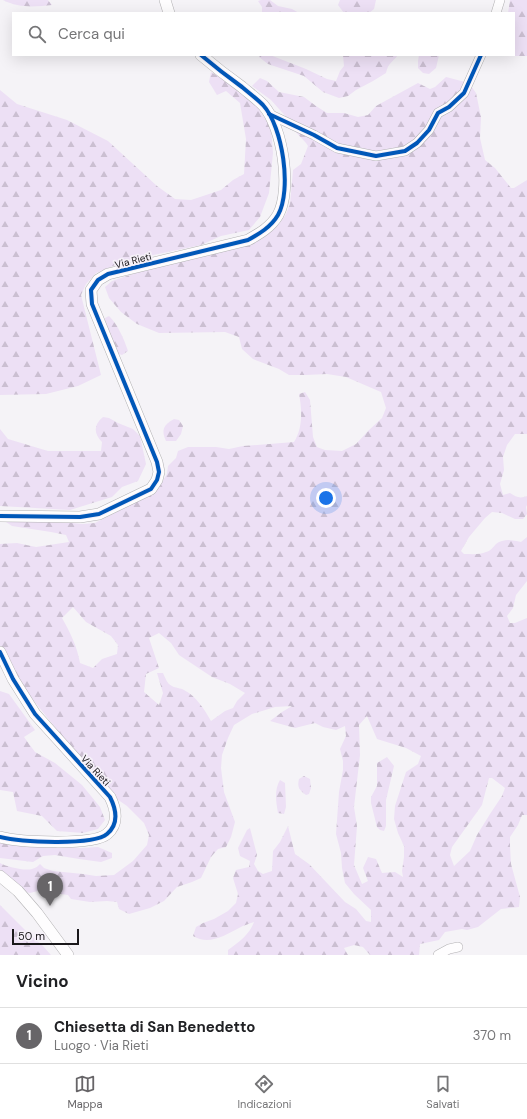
<!DOCTYPE html>
<html lang="it">
<meta charset="utf-8">
<style>
:root{--surface:#fff;--page:#f2f2f2;--text:#202124;--muted:#757577;--line:#e0e0e0;--accent:#676568}
body{margin:0;font-family:"DM Sans",sans-serif;background:var(--page);color:var(--text)}
.scale{position:absolute;left:12px;bottom:10px;width:67px;box-sizing:border-box;padding-left:4px;border:2px solid #1a181b;border-top:0;font-size:11px;line-height:14px;white-space:nowrap;color:#1a181b;-webkit-text-stroke:3px #f6f1f9;paint-order:stroke}
.you{position:absolute;left:326px;top:498px;width:14px;height:14px;margin:-10px;border:3px solid #fff;border-radius:50%;background:#1a73e8;box-shadow:0 0 0 6px #1a73e833}
.badge{display:grid;place-items:center;width:26px;height:26px;border-radius:50%;background:var(--accent);color:#fff;font-size:13px;font-weight:700}
.pin{position:absolute;translate:-50% -33px;filter:drop-shadow(0 1px 2px #0008)}
.pin::after{content:'';position:absolute;top:21px;width:14px;height:12px;background:inherit;clip-path:polygon(0 0,100% 0,50% 100%)}
.list{margin:0;padding:0;list-style:none}
h2{display:flex;justify-content:space-between;align-items:center;height:52px;margin:0;padding:0 16px;font-size:17px}
h2 small{font-size:13px;font-weight:400;color:var(--muted)}
.list li{display:grid;grid-template-columns:26px 1fr auto;gap:12px;align-items:center;box-sizing:border-box;height:56px;padding:0 16px;border-top:1px solid var(--line)}
.list b{display:block;font-size:15px;white-space:nowrap}
.list p{margin:0;font-size:13px;white-space:nowrap;color:var(--muted)}
.list em{font-size:13px;font-style:normal;color:var(--muted)}
.icon{flex:none;width:22px;height:22px;fill:none;stroke:currentColor;stroke-width:2;stroke-linecap:round;stroke-linejoin:round}
.map{position:relative;flex:none;width:527px;height:955px;overflow:hidden}
.search{position:absolute;background:var(--surface);box-shadow:0 4px 16px #0002;left:12px;right:12px;top:12px;height:44px;display:flex;align-items:center;gap:10px;box-sizing:border-box;padding:0 14px;border-radius:0px;color:var(--muted);font-size:15px}
.sheet{height:108px;background:var(--surface)}
nav{display:flex;justify-content:space-around;align-items:center;box-sizing:border-box;height:56px;border-top:1px solid var(--line);background:var(--surface);font-size:11px;color:var(--muted)}
nav a{display:grid;justify-items:center;gap:2px}
nav .on{color:var(--accent)}
.map>svg:first-child{display:block}
</style>
<div class="map">
<svg width="527" height="955" viewBox="0 0 527 955">
<defs>
<pattern id="forest-firs" width="22" height="20" patternUnits="userSpaceOnUse"><rect width="22" height="20" fill="#ede0f5"/><path d="M5 1l3.5 6h-7zM16 11l3.5 6h-7z" fill="#cbbfd1"/></pattern>
</defs>
<rect width="100%" height="100%" fill="#f5f3f7"/>
<g fill="url(#forest-firs)" fill-rule="evenodd">
<path d="M3,0H48L52,5C35,7 18,8 3,0Z"/>
<path d="M261,0H270L278,6L292,9L299,13H262V7L258,1Z"/>
<path d="M340,0H376L374,9L369,13H344L338,5Z"/>
<path d="M510,0H527V56H503L501,55H514V13H508Z"/>
<path d="M261,55H270L306,69L327,79L336,81L340,71L344,66L343,55H398C392,63 388,63 386,73L373,81L356,90L348,96L339,98L323,92L304,76L268,64L259,57Z"/>
<path d="M419,55H439L436,68L429,74L423,73L418,68V61Z"/>
<path d="M211,72L231,84L254,102L271,128L273,153L269,193L260,217L249,230L221,236L201,245L125,261L96,273L86,284L81,295L101,375L78,386L46,394L0,395V90L17,104L67,120L108,141L157,186L175,199L191,200L221,190L233,180L244,174L246,139L240,103L226,91L217,95L209,82Z"/>
<path d="M446,77L469,83L476,93L481,117L480,138L485,160L495,168L511,188H514L527,180V434H515L507,445L503,457L504,470L500,484L503,495L510,493C516,497 520,499 527,496V505L526,507L527,514L523,519H515L502,513L492,512L485,518L469,537L461,551L464,554C471,554 480,555 486,552C491,551 493,547 496,544C504,538 512,540 521,542L527,537V581L516,595L513,608L507,616L510,623H515L527,618V815H522L518,825L510,837V846L511,864L520,897L519,907L501,909L478,927L467,930L462,929L445,932L439,940L420,944L419,955H370L363,947L354,945L344,948L348,955H228V950C238,943 250,934 254,922C249,924 244,925 239,928C225,935 209,946 193,936L196,927L203,923L214,919L228,911L236,903L238,894L233,878L236,870L249,867L250,861L240,856L238,848L247,830L250,828L257,855L254,864L258,871L263,874L272,871L273,851L280,842L288,826L295,854L309,864L345,902L356,909L366,921L371,922V910L354,894L345,883L342,868L341,853L336,834L339,792L343,770V761L340,749L346,736L345,726L336,730L323,727L315,723L295,728L270,721L282,712L292,706L275,707L252,714L234,725L228,738L222,755L221,768L224,792L235,822L231,837L226,847L218,849L211,857L201,878L192,882L177,887L164,901L150,908L129,914L119,909L117,902L107,901L90,902L71,899L68,895L61,894L41,890L30,893L21,891L0,874V863C7,867 25,871 32,869C36,868 38,866 40,864L44,868L53,871L83,874L96,876L114,875L133,861L147,845L149,835L144,823L127,806L114,797L58,731L30,696L12,666L0,650V544L17,543L36,547L69,542L66,535L51,532L12,526L6,522H61L83,524L95,523L128,506L159,487L167,474L168,466L176,458L178,451L188,447H216L229,449L243,446L294,442C303,428 302,409 299,394L305,392L310,400L313,437L317,447L325,450L342,451L356,444L369,430L382,418L386,408L381,392L346,377L327,374L306,375H289L279,369L253,359L242,349L239,337L225,332L159,333L137,324L121,312L109,298L105,287L112,281L139,272L250,244L262,239L280,223L286,214L290,204L293,170L301,164L308,146L306,143L292,128L289,120L279,109L271,100L252,86L260,78L267,81L279,92L304,97L316,106L327,113H344L358,117L368,115L376,106L418,83L430,89L435,87ZM73,607L86,622L111,636L118,645L117,654L102,659L93,668L80,663C77,646 70,632 62,618ZM159,633L171,643L179,655L212,677L230,684L245,693L237,701L233,708L225,711L211,721C204,709 197,697 184,690C181,688 175,688 172,686C167,684 165,677 163,673H157L163,693L159,705L144,692L146,674L159,668L149,638ZM367,716L377,739L406,748L421,756L418,764L406,772L395,806L394,819L398,833L404,846V857L402,871L403,877L395,872L382,873L376,859L368,857L363,868L368,881L362,884L354,865L357,826L354,807L360,755L359,725ZM489,778H492L505,788L502,796L490,814L477,835L470,851L454,866L450,855L452,847L482,805Z"/>
<path d="M109,316C118,325 124,339 128,351L122,355L116,353L105,325V318Z"/>
<path d="M103,417L109,418L118,423L133,429L140,436L146,464L138,481L122,487L112,497L70,510L0,506V429L8,439L48,451H101L102,442C94,434 93,425 103,417Z"/>
<path d="M174,419L179,420L183,426L181,434L176,441H166C161,430 163,425 174,419Z"/>
<path d="M0,691L9,694L35,730L24,737L35,752L55,763L82,785L100,807L105,820L98,829L83,833L57,831L42,816L17,811L13,792L0,790Z"/>
<path d="M387,757L394,766L386,800V826L384,831L380,830L377,827L371,803V797L377,786V763Z"/>
<path d="M304,776L310,779L311,788L309,794L306,795C299,790 297,787 299,779Z"/>
<path d="M280,780L285,783L286,807L284,814L278,813C276,802 274,790 280,780Z"/>
<path d="M0,843L5,844L83,848L98,847L112,853V858L101,862L79,859L55,855L43,856L33,862L0,858Z"/>
<path d="M0,905L25,930L43,946L51,955H0Z"/>
</g>
<g fill="none" stroke-linecap="round" stroke-linejoin="round">
<defs>
<g id="minor">
<path d="M496,13L500,0"/>
<path d="M269,114L314,135L337,148L376,156L405,151L417,143L429,130L438,113L449,107L464,93L481,55"/>
<path d="M438,955L449,949L458,947"/>
</g>
<g id="tertiary">
<path d="M165,0L169,13"/>
<path d="M0,516L80,517L99,514L151,489L157,480L159,472L157,462L92,304L91,290L98,280L108,274L248,240C259,234 271,227 278,215C292,190 283,127 263,105C257,99 249,93 242,87C228,77 214,66 201,55"/>
<path d="M0,652L13,679L35,714L110,797C116,809 119,824 107,834C93,846 19,842 0,837"/>
<path d="M0,876L18,891L37,913L68,955"/>
</g>
</defs>
<use href="#minor" stroke="#b3b2b4" stroke-width="10"/>
<use href="#tertiary" stroke="#b3b2b4" stroke-width="12"/>
<use href="#minor" stroke="#fefdfe" stroke-width="9"/>
<use href="#tertiary" stroke="#fefdfe" stroke-width="11"/>
<defs>
<g id="cycleway">
<path d="M269,114L314,135L337,148L376,156L405,151L417,143L429,130L438,113L449,107L464,93L481,55"/>
<path d="M0,516L80,517L99,514L151,489L157,480L159,472L157,462L92,304L91,290L98,280L108,274L248,240C259,234 271,227 278,215C292,190 283,127 263,105C257,99 249,93 242,87C228,77 214,66 201,55"/>
<path d="M0,652L13,679L35,714L110,797C116,809 119,824 107,834C93,846 19,842 0,837"/>
</g>
</defs>
<use href="#cycleway" stroke="#f6f1f9" stroke-width="6"/>
<use href="#cycleway" stroke="#0057b8" stroke-width="4"/>
</g>
<g text-anchor="middle" stroke-width="3.5" stroke-linejoin="round" paint-order="stroke">
<g font-size="10" fill="#1a181b" stroke="#f6f1f9">
<text transform="translate(133 260) rotate(-14)" y="4">Via Rieti</text>
<text transform="translate(96 770) rotate(47)" y="4">Via Rieti</text>
</g>
</g>
</svg>
<div class="scale">50 m</div>
<div class="you"></div>
<div class="pin badge" style="left:50px;top:906px">1</div>
<div class="search"><svg class="icon" aria-label="search" viewBox="0 0 24 24"><circle cx="10" cy="10" r="6"/><path d="M15 15l6 6"/></svg>Cerca qui</div>
</div>
<section class="sheet">
<h2>Vicino<small></small></h2>
<ul class="list">
<li><span class="badge">1</span><div><b>Chiesetta di San Benedetto</b><p>Luogo · Via Rieti</p></div><em>370 m</em></li>
</ul>
</section>
<nav>
<a class="on"><svg class="icon" aria-label="map" viewBox="0 0 24 24"><path d="M3 6l6-2 6 2 6-2v14l-6 2-6-2-6 2zM9 4v14M15 6v14"/></svg>Mappa</a>
<a><svg class="icon" aria-label="directions" viewBox="0 0 24 24"><path d="M12 3l9 9-9 9-9-9zM9 14v-3h6M13 9l2 2-2 2"/></svg>Indicazioni</a>
<a><svg class="icon" aria-label="saved" viewBox="0 0 24 24"><path d="M7 4h10v16l-5-4-5 4z"/></svg>Salvati</a>
</nav>
